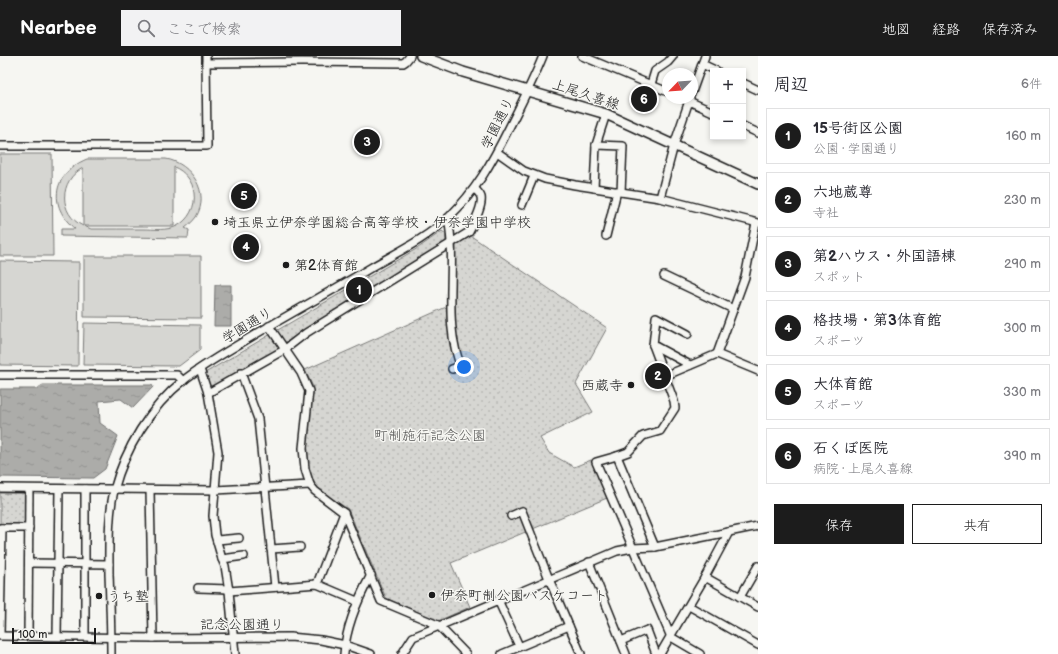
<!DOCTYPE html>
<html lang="ja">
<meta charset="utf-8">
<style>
:root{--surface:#fff;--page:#f2f2f3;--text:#2b2b33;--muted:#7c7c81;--line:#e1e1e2;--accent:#1c1c1c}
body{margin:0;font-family:"Balsamiq Sans","Klee One",sans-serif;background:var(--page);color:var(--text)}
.controls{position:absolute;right:12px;top:12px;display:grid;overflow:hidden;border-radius:0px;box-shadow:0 2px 6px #0003}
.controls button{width:36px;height:36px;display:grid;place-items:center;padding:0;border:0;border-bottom:1px solid var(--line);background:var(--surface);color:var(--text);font:20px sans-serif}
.compass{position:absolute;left:662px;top:12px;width:36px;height:36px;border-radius:50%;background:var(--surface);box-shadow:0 2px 6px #0003;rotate:245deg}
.scale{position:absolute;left:12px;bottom:10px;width:84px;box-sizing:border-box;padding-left:4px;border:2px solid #1c1c1c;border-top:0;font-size:11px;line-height:14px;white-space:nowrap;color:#1c1c1c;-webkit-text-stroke:3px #f6f6f2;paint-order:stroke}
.you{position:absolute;left:464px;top:311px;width:14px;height:14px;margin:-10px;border:3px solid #fff;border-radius:50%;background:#1a73e8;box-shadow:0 0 0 6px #1a73e833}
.badge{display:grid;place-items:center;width:26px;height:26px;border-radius:50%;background:var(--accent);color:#fff;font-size:13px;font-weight:700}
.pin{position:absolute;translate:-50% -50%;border:2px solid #fff;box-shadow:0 1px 4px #0006}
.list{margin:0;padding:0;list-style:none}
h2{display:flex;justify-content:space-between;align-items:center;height:52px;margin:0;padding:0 16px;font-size:17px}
h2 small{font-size:13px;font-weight:400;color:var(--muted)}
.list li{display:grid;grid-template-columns:26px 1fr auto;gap:12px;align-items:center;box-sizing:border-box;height:56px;margin:0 8px 8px;padding:0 8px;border:1px solid var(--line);border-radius:0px}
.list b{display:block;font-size:15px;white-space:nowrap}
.list p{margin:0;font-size:13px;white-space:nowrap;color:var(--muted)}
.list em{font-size:13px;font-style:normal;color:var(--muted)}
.actions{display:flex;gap:8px;padding:12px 16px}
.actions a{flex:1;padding:9px 0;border:1px solid var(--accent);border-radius:0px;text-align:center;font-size:14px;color:var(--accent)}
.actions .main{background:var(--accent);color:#fff}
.icon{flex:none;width:22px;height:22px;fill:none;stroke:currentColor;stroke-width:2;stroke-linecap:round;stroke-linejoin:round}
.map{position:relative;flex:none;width:758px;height:598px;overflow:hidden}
header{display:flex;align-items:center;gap:24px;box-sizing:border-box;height:56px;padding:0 20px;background:var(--accent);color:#fff}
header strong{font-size:19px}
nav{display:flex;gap:22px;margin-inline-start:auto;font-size:14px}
.search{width:280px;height:36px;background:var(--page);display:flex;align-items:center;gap:10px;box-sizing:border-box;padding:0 14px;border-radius:0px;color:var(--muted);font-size:15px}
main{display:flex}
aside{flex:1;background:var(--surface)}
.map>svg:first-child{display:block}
</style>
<header>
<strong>Nearbee</strong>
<div class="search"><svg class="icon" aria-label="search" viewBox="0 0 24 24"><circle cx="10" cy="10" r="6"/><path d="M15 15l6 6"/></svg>ここで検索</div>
<nav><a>地図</a><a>経路</a><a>保存済み</a></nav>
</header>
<main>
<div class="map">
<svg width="758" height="598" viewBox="0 0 758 598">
<defs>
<pattern id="park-dots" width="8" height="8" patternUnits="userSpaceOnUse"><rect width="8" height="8" fill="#d6d6d2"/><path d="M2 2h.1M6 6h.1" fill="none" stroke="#b7b7b4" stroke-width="1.8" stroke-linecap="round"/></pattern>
<pattern id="water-ripples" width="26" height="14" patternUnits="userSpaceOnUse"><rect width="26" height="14" fill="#acaca9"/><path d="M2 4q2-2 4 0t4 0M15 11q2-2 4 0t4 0" fill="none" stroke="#939391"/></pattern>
</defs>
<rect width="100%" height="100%" fill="#f6f6f2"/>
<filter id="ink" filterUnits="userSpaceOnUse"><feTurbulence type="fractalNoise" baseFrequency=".025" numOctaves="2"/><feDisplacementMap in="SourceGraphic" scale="8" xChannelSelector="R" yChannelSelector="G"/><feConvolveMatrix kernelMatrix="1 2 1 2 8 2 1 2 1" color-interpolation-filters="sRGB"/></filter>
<g filter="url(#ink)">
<g fill="#d6d6d2" stroke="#797977" fill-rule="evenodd">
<path d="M0,98H52L53,200H0Z"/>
<path d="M87,103H166C191,107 211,137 196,161C193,165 189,169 185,172L189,174L188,182L61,180V173H75C47,149 53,117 87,103ZM174,111C184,115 193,125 194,137C196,150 189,164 177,170C167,175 154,173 143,173C126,173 109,173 91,173L84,170H174ZM83,112V170C58,158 59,124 83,112Z"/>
<path d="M84,200H201V262L84,261Z"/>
<path d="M0,205L79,206L78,310L0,309Z"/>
<path d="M84,267L200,269V294L179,310L83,309Z"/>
</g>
<g fill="url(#park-dots)" stroke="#797977">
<path d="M442,175L446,178V187L283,288L276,275L418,192Z"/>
<path d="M471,180L607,272L576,328L593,356L540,382L549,397L574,411L591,404L607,442L451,507L470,551L438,565L386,542L348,453L316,432L312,425L308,412L305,389L313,331L305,314L453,248L456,188Z"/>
<path d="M271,278L280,292L209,333L205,317Z"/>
<path d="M0,437H22L26,438V467L24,469L0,468Z"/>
</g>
<g fill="url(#water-ripples)" stroke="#727271">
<path d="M215,229H231V270H214Z"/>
<path d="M43,329H152L153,331L133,352L121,343L99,345L100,367L118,380L105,413L93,422L0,421V333H36Z"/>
</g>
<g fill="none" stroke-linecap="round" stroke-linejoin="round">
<defs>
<g id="minor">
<path d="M582,0L668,36"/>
<path d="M206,7L302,6L403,7L406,5L410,0"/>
<path d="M702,8L717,15"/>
<path d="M743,27L758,34"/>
<path d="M651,28L655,15L668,6L673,0"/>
<path d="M692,36L705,0"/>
<path d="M682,42L713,56"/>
<path d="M743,70L758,77"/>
<path d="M596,89L606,58"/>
<path d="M0,90H207L206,0"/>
<path d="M497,96L524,115L545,123L575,129L660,142L758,167"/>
<path d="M594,132L596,89L623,90L621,136"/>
<path d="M660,142L674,89L690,42"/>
<path d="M522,149L534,120"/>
<path d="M448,162C458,212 441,265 462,313"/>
<path d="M606,180L617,135"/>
<path d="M664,220L733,253"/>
<path d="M269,270L301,317L309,335L303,392L305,413L310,429L315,435L344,457L381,545L438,569L466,598"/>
<path d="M653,289L690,309"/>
<path d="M717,298L745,221L756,167"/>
<path d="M200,313L208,337L218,396L213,460L215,479L222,503L225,510L229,535L235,598"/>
<path d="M452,313L460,310"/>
<path d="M241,317L258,363L275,531"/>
<path d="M0,319H177L183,325"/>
<path d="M665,320L717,298L758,315"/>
<path d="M208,337L284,294L306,277L469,176C474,167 483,150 481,141C480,138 477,135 475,133"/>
<path d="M617,400L628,396L643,380L660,375L675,352L674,345L653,289L656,261L688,278"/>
<path d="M0,432L216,434L310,429"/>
<path d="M150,434L153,582"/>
<path d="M511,460L522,455L549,523L581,598"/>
<path d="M0,472H29"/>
<path d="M217,484L239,482"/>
<path d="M655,491L617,400L596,406L671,581L700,598"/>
<path d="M271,493L300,491"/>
<path d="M222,503L244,500"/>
<path d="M589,506L626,598"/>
<path d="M29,507L109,508"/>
<path d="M705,521L758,551"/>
<path d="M317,528L344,457"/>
<path d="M198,532L229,533"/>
<path d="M229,535L317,528L357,545"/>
<path d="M740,541L758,510"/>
<path d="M498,544L519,590"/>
<path d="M689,550L758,589"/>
<path d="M0,579L2,472"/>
<path d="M0,580L153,582L290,581L321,584L345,589L371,598"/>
<path d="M28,580L29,433"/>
<path d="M57,580L59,433"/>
<path d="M85,580V433"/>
<path d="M621,585L647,574L656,598"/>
<path d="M111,598C111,571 110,545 109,518C109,490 108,461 114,434C125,393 150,351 184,324C204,308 228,295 251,281C291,257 332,235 372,211C398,196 427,182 449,161C476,135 492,106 509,72C521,48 533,25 543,0"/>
<path d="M344,598C346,570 358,543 371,519"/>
<path d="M402,598L413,581L617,495L632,492L655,491L758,470"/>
<path d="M502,598L569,570"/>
<path d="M660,598L705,521L729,476"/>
</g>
<path id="major" d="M421,0L463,16L606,58L758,128"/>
</defs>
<use href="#minor" stroke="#1c1c1c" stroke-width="10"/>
<use href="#major" stroke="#1c1c1c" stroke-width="12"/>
<use href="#minor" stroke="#f6f6f2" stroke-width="7"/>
<use href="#major" stroke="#f6f6f2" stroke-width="9"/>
</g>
</g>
<g fill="#1c1c1c" stroke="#f6f6f2" stroke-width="1.5">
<circle cx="215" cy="166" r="4"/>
<circle cx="286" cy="209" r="4"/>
<circle cx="631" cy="329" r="4"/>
<circle cx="432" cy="539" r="4"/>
<circle cx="99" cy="540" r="4"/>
</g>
<g text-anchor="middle" stroke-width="3" stroke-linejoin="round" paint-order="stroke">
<g font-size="14" fill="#1c1c1c" stroke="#f6f6f2">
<text transform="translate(586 38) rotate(18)" y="5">上尾久喜線</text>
<text transform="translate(497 67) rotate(-63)" y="5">学園通り</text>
<text transform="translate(247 269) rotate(-31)" y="5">学園通り</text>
<text x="242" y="573">記念公園通り</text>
</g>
<g font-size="14" fill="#1c1c1c" stroke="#f6f6f2" text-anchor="start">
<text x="223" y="171">埼玉県立伊奈学園総合高等学校・伊奈学園中学校</text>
<text x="294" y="214">第2体育館</text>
<text x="623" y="334" text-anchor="end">西蔵寺</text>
<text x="440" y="544">伊奈町制公園バスケコート</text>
<text x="107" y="545">うち塾</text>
</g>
<g font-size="14" fill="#545453" stroke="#f6f6f2">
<text x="430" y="384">町制施行記念公園</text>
</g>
</g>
</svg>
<div class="controls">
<button>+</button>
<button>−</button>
</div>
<svg class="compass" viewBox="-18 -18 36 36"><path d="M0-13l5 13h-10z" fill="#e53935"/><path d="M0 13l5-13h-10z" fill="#7c7c81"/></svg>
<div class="scale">100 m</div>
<div class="you"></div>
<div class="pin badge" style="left:359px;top:234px">1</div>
<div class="pin badge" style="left:658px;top:320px">2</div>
<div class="pin badge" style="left:367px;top:86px">3</div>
<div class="pin badge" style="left:246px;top:191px">4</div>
<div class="pin badge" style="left:244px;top:140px">5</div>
<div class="pin badge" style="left:644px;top:43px">6</div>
</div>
<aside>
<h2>周辺<small>6件</small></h2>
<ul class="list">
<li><span class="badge">1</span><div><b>15号街区公園</b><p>公園 · 学園通り</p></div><em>160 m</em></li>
<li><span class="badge">2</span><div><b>六地蔵尊</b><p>寺社</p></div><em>230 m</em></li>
<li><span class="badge">3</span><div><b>第2ハウス・外国語棟</b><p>スポット</p></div><em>290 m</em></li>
<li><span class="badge">4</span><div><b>格技場・第3体育館</b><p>スポーツ</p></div><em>300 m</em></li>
<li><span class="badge">5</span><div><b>大体育館</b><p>スポーツ</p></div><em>330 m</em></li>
<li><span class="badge">6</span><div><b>石くぼ医院</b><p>病院 · 上尾久喜線</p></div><em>390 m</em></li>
</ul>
<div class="actions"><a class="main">保存</a><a>共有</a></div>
</aside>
</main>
